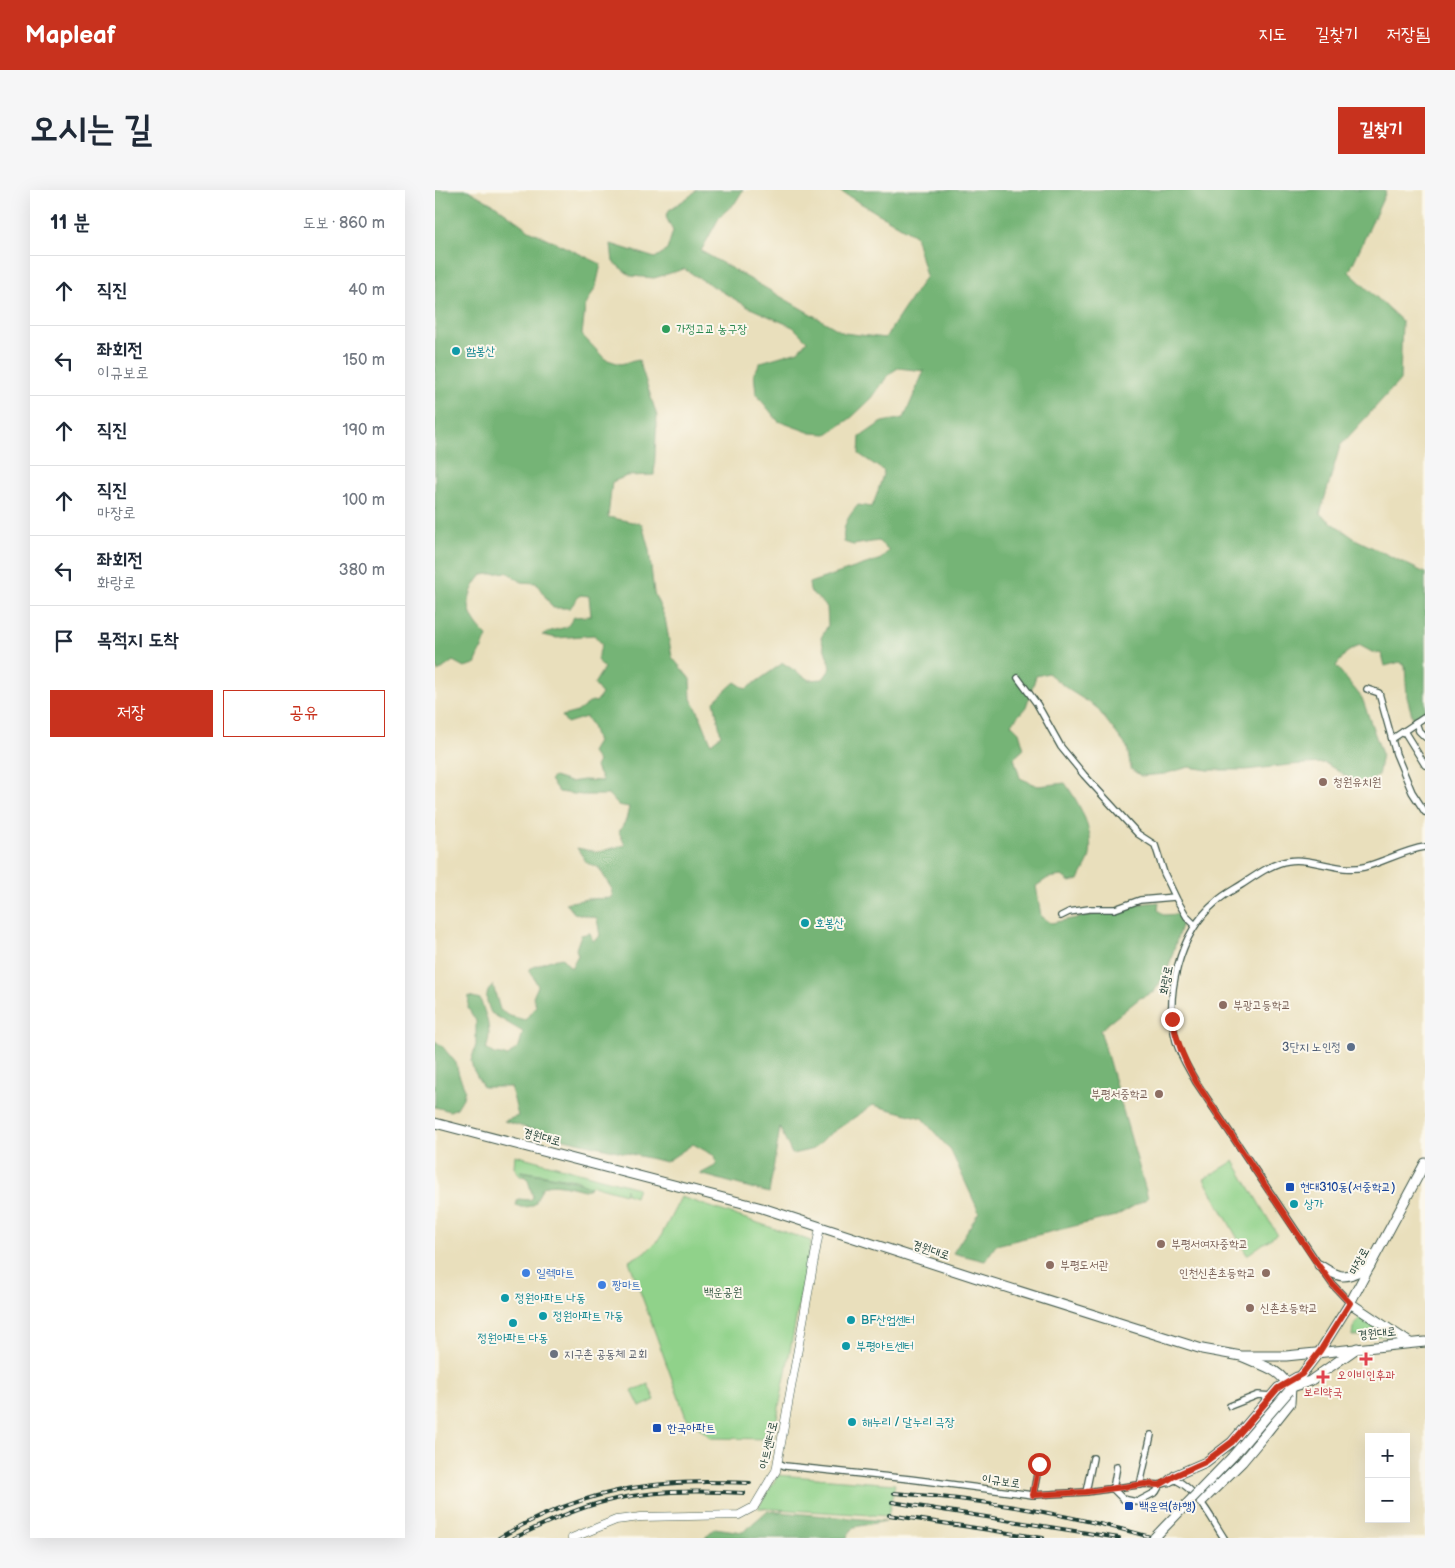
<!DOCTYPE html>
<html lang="ko">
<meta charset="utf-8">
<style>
:root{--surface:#fff;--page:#f6f6f7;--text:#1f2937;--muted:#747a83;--line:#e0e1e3;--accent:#c8321e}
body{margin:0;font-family:"Balsamiq Sans","Poor Story",sans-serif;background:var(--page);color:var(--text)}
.controls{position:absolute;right:15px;bottom:15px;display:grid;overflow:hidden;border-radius:0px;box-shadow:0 5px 20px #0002}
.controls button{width:45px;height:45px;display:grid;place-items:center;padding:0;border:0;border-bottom:1px solid var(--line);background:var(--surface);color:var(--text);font:25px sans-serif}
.stop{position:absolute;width:15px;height:15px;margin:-11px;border:4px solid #c8321e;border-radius:50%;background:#fff}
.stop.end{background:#c8321e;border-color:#fff;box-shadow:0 1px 5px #0008}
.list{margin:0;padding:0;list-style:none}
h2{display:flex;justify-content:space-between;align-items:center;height:65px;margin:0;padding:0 20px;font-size:21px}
h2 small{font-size:16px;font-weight:400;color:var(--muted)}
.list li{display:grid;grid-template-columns:32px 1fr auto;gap:15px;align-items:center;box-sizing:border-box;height:70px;padding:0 20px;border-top:1px solid var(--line)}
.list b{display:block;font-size:19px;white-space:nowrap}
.list p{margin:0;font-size:16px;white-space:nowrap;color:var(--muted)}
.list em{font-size:16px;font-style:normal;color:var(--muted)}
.actions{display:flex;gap:10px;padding:15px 20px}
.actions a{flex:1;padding:11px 0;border:1px solid var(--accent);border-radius:0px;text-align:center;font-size:18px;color:var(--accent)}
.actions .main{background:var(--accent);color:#fff}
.icon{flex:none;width:28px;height:28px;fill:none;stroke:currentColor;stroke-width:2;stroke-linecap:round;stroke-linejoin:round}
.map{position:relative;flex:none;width:990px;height:1348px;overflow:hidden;border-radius:0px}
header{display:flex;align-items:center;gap:30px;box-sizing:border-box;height:70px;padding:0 25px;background:var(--accent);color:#fff}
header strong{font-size:24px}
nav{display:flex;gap:28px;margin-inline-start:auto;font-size:18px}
.intro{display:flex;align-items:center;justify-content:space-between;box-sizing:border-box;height:120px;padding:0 30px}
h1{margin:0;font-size:35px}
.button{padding:12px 22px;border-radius:0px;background:var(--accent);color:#fff;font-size:18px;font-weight:700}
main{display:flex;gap:30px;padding:0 30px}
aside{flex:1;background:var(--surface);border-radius:0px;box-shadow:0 5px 20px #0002}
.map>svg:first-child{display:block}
</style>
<header>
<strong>Mapleaf</strong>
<nav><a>지도</a><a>길찾기</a><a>저장됨</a></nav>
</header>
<div class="intro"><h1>오시는 길</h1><a class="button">길찾기</a></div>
<main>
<aside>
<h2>11 분<small>도보 · 860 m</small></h2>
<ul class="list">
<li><svg class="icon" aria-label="ahead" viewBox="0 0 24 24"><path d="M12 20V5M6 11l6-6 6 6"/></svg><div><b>직진</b></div><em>40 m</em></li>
<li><svg class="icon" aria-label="left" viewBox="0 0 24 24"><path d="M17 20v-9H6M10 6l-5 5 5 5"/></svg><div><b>좌회전</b><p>이규보로</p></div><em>150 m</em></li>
<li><svg class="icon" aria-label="ahead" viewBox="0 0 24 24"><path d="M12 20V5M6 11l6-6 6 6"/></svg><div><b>직진</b></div><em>190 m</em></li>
<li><svg class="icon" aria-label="ahead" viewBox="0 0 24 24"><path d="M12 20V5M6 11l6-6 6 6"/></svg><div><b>직진</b><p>마장로</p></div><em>100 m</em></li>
<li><svg class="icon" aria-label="left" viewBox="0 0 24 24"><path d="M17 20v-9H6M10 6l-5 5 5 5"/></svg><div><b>좌회전</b><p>화랑로</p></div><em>380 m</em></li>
<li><svg class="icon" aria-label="arrive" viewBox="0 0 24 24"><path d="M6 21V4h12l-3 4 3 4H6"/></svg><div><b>목적지 도착</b></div></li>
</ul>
<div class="actions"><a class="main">저장</a><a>공유</a></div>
</aside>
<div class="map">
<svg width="990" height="1348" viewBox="0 0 990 1348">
<rect width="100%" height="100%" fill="#fbf7ec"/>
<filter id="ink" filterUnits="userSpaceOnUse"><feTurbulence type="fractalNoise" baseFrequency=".02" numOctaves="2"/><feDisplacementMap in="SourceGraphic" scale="10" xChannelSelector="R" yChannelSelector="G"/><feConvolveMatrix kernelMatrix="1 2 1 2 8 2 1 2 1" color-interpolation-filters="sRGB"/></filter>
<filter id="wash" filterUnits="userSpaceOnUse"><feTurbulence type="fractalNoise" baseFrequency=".0096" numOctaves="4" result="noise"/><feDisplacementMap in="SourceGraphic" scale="20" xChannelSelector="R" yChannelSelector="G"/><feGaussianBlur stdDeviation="1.12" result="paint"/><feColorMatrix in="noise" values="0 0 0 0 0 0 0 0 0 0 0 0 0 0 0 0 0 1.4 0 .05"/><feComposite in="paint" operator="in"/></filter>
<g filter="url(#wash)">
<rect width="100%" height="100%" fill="#e9dfbc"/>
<g fill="#90d28a" stroke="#58885f">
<path d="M80,965L203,998L200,1007L191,1004V999L190,1004L158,995L156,997L141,990L87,981L91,987L85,986L79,977Z"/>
<path d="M799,971L842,1044L812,1065L769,989Z"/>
<path d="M246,1007L376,1051L338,1249L276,1248L251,1227L249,1222L194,1071L212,1061L225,1048Z"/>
<path d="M925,1127L953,1146H917L918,1138Z"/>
<path d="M213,1194L220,1210L205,1217L197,1201Z"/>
<path d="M343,1285L460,1294L453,1326L323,1318Z"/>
</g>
<g fill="#74b476" stroke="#4a7855">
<path d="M0,0H33L61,16L94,40L166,74L161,96L150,117L147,145L170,169L185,174L204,170L222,226L219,285L192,286L177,292L173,327L207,334L214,360L219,403L230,428L237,467L255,489L256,509L263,521L276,553L286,545L279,511L300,492L311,499L348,473L374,490L388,489L396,478L386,448L393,435L392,417L375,401L374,393L446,369L454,360L443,351L418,355L409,352C407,335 413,327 423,315L437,317L442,304L449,281L424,264L425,247L447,232L469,228L489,181L463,178L454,184L437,208L416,228L392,244L376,243L343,231L321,204L319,183L326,172L363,161L372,151L358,137L313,117L249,79L219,88L196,86L178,72L176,54L220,68L232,60L238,41L231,27L234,20L255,6L261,0H308L300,13L285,26L266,61L409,143L450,148L491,86L480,45L403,0H949L951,2L914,82L967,131L965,190L905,256L885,324L920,349L990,383V519L978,529L972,507L970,476L965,472L950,476L947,464L937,462L924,455L911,463L901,476L927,508L947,564L943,586L927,596L890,573L854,575L811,580H773L754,577L729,584L706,586L696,579L692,557L661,517L634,500L613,483L601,486L591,517L576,534L584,542L589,559L579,568L585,588L603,596L630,593C644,613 659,639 655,665C654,673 647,682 644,690L635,692L627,686L613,688L601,696L606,726L616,733L672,722L702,714L724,712L723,720L729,725L743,724L748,729L733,779L719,802L705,808L665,840L713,1008L681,1026L561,1055L550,1071L518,1063L544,1022L516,961L487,928L438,915L392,946L379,959L357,964L345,938L334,1003L265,984L282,975L280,966L258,954L231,972L125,948L69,931L83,926L76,897H48L38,879L36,871L41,855V831L33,818L34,806L45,809C51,826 58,841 51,859L59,864L73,866L84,856L88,842L56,823C52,813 48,803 58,795L65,820L75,826L90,830L101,816L98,807L103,796L94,779L113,771L127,768L136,778L143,765L141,759L146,745L155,743L158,751L165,746L162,728L139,723L131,713L152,709L177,708L178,701L164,678L152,673L142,658L163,662L190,655L184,642L191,630L194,617L183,615L174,605H147L124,602L115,590L119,587L135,592L149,590L168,591L160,577L163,571L156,562L162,552L157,536L151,527L132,533L127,526L142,522L157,511L161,512L167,504L159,494L169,478L162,470L167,454L159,445L122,448L107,445L116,441L132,437L139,427L156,426L154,406L145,405L135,418H118L101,393L86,392L72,382L47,385C27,408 31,426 52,446L40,474L29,477L18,471L3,482L0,474Z"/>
<path d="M0,851L7,856L21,873L24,885L30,899L28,908L22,918L15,921L0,917Z"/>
<path d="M85,981L140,991L156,997L153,999L149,1000C140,998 112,989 107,999C104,1004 102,1009 100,1014C93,1017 88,1019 81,1015L83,1009L95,1010L98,1007L93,990Z"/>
<path d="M332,1321L451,1331L419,1337L412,1346L413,1348H269L280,1338L308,1342Z"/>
</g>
</g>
<g filter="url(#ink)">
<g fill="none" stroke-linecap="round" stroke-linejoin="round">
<defs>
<g id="minor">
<path d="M583,488L602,514L626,557L649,585L703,644L720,655L729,683L742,710L752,727L760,735"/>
<path d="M932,499L944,503L961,564L977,602L990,622"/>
<path d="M981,533L984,541L990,547"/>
<path d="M969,541L990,575"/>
<path d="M957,549L990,527"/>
<path d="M626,726L634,722L654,719H680L705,710L740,707"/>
<path d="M915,1113L898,1095L884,1075L761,892C754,879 745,866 741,851C729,806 744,743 781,712C788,705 798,700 806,695C820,686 837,673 853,671C878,667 904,683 929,677C949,672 969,660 990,657"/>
<path d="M795,1216L823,1205L837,1206"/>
<path d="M343,1273L350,1276L475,1289L598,1305L651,1302L710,1294L725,1295L741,1290C763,1301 776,1328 789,1348"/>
<path d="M705,1295L716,1245"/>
<path d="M678,1299L688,1309L702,1312L721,1302L725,1295"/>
<path d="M678,1299L682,1276"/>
<path d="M651,1302L658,1268"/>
<path d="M598,1305L604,1274"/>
</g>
<g id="tertiary">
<path d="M335,1290L341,1281L385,1037"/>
<path d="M137,1348L181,1330L206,1327L304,1325L319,1317"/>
</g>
<g id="secondary">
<path d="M0,933L327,1018L539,1087L767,1159L806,1166H851L990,1152"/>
<path d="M884,1075C909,1091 909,1088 935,1076"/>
<path d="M915,1113L975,1153"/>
<path d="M808,1167C823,1174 849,1180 853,1198"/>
<path d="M857,1197L875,1191L922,1158"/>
<path d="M854,1201L885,1161L915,1113L990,973"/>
<path d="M734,1291L741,1285L771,1272L797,1252L843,1198L862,1187"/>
<path d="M766,1312L807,1272L832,1242L855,1213L856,1197"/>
</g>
</defs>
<use href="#minor" stroke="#3d5548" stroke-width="8"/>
<use href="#tertiary" stroke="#3d5548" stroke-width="9"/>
<use href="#secondary" stroke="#3d5548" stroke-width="11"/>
<use href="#minor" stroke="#fff" stroke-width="5.5"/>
<use href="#tertiary" stroke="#fff" stroke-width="8"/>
<use href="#secondary" stroke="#fff" stroke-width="9"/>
<defs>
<g id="rail">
<path d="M459,1303C546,1309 635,1324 719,1348"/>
<path d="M457,1312L684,1348"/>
<path d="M454,1325L608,1348"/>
<path d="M64,1348C111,1320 164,1301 219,1295C251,1291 283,1292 315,1293"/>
<path d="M79,1348C107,1335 135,1321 164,1313C212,1300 261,1300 309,1303"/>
</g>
</defs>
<use href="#rail" stroke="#1f3d34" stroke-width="4"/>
<use href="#rail" stroke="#fbf7ec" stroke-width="2" stroke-dasharray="5.5" stroke-linecap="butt"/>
<defs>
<path id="tertiary-bridge" d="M319,1317L335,1290"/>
<path id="secondary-bridge" d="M719,1348L797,1267L854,1201"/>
</defs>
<use href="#tertiary-bridge" stroke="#3d5548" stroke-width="9" stroke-linecap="butt"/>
<use href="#secondary-bridge" stroke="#3d5548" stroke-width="11" stroke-linecap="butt"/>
<use href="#tertiary-bridge" stroke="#fff" stroke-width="8"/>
<use href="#secondary-bridge" stroke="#fff" stroke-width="9"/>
</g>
</g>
<g fill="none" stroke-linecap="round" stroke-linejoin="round" filter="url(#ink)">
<path stroke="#c8321e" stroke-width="6" d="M604,1274L598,1305L651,1302L710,1294L725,1295L741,1285L770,1272L797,1252L843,1198L867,1184L885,1161L915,1113L898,1095L884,1076L761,892C749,871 742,853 737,829"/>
</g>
<circle fill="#2e9e5b" stroke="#fbf7ec" stroke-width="2" cx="231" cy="139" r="5"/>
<g fill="#0f9aa8" stroke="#fbf7ec" stroke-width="2">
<circle cx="21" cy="161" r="5"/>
<circle cx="370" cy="733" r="5"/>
<circle cx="859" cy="1014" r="5"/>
<circle cx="70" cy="1108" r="5"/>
<circle cx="108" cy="1126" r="5"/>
<circle cx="416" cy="1130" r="5"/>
<circle cx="78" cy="1133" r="5"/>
<circle cx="411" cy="1156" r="5"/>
<circle cx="417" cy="1232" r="5"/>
</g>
<g fill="#8d6e63" stroke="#fbf7ec" stroke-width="2">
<circle cx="888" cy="592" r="5"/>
<circle cx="788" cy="815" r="5"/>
<circle cx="724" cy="904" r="5"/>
<circle cx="726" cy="1054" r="5"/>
<circle cx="615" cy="1075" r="5"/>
<circle cx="831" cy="1083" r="5"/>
<circle cx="815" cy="1118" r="5"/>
</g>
<circle fill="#5c6f8a" stroke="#fbf7ec" stroke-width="2" cx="916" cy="857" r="5"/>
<g fill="#1a4fb4" stroke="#fbf7ec" stroke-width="2">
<rect x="850" y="992" width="10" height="10" rx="2.5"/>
<rect x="217" y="1233" width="10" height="10" rx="2.5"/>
<rect x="689" y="1311" width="10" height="10" rx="2.5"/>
</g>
<g fill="#3f7fe0" stroke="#fbf7ec" stroke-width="2">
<circle cx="91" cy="1083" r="5"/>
<circle cx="167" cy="1095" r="5"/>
</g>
<circle fill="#6b7280" stroke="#fbf7ec" stroke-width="2" cx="119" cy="1164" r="5"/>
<g fill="#e0444e" stroke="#fbf7ec" stroke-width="2">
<path d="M928.5 1161.5h5v5h5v5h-5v5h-5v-5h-5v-5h5z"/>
<path d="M885.5 1179.5h5v5h5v5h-5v5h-5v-5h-5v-5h5z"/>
</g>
<g text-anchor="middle" stroke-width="4" stroke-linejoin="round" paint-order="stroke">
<g font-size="12" fill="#27864d" stroke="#fbf7ec" text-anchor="start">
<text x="241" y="143">가정고교 농구장</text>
</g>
<g font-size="12" fill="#0d838f" stroke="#fbf7ec" text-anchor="start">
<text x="31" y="165">함봉산</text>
<text x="380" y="737">호봉산</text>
<text x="869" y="1018">상가</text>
<text x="80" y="1112">정원아파트 나동</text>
<text x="118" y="1130">정원아파트 가동</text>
<text x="426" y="1134">BF산업센터</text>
<text x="78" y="1152" text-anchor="middle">정원아파트 다동</text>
<text x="421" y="1160">부평아트센터</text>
<text x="427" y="1236">해누리 / 달누리 극장</text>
</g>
<g font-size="12" fill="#785e54" stroke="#fbf7ec" text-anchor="start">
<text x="898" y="596">청원유치원</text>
<text x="798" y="819">부광고등학교</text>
<text x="714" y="908" text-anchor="end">부평서중학교</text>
<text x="736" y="1058">부평서여자중학교</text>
<text x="625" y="1079">부평도서관</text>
<text x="821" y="1087" text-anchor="end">인천신촌초등학교</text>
<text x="825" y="1122">신촌초등학교</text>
</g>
<g font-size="12" fill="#1f3d34" stroke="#fbf7ec">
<text transform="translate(731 790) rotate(-79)" y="4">화랑로</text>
<text transform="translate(107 947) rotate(15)" y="4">경원대로</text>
<text transform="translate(496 1060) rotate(18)" y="4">경원대로</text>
<text transform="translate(924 1071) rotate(-61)" y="4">마장로</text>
<text transform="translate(942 1143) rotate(-6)" y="4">경원대로</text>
<text transform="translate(333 1255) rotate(-77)" y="4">아트센터로</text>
<text transform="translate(566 1291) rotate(8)" y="4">이규보로</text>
</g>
<g font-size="12" fill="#4e5e75" stroke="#fbf7ec" text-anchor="end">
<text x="906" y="861">3단지 노인정</text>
</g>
<g font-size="12" fill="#164399" stroke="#fbf7ec" text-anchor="start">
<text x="865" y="1001">현대310동(서중학교)</text>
<text x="232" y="1242">한국아파트</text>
<text x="704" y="1320">백운역(하행)</text>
</g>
<g font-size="12" fill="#366cbe" stroke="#fbf7ec" text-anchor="start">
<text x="101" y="1087">일렉마트</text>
<text x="177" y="1099">짱마트</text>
</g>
<g font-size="12" fill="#365b45" stroke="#fbf7ec">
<text x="288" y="1106">백운공원</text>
</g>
<g font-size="12" fill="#5b616d" stroke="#fbf7ec" text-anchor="start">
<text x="129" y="1168">지구촌 공동체 교회</text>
</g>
<g font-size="12" fill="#be3a42" stroke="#fbf7ec">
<text x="931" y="1189">오이비인후과</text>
<text x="888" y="1206">보리약국</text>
</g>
</g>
</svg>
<div class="controls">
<button>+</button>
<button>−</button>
</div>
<div class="stop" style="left:604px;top:1274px"></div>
<div class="stop end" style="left:737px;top:829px"></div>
</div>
</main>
